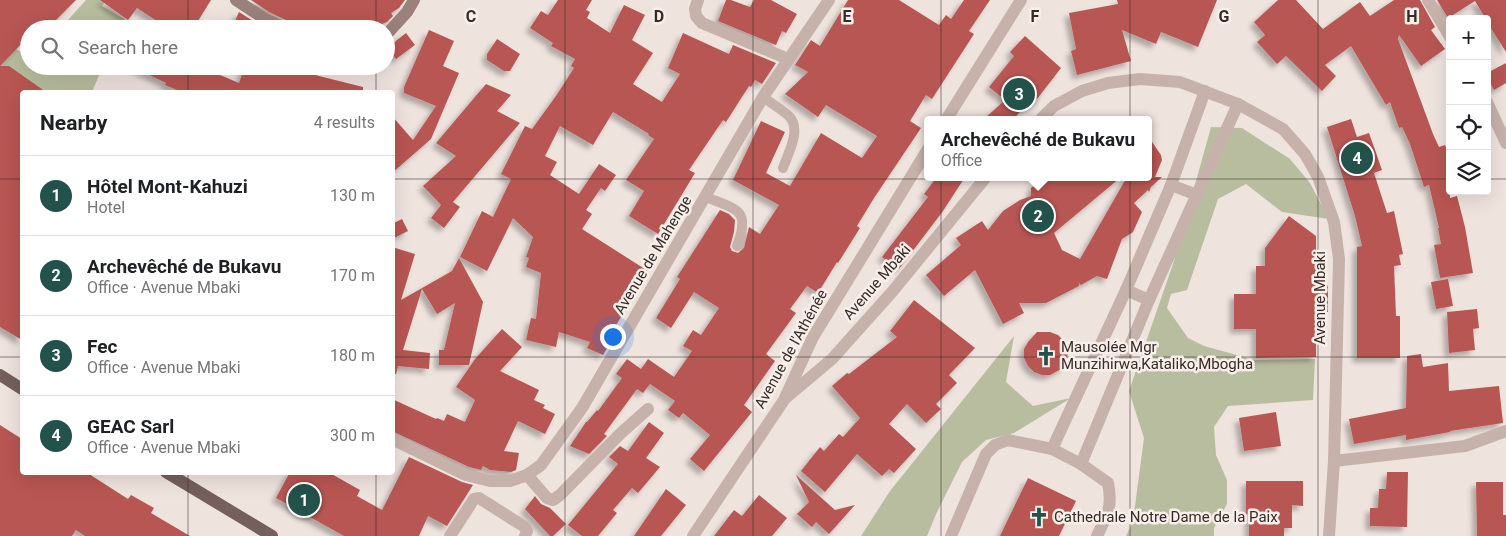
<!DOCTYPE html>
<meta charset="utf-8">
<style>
:root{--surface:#fff;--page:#f6f6f6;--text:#202124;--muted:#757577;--line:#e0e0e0;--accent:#23524b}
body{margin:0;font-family:Roboto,sans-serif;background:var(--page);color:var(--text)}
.controls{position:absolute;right:15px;top:15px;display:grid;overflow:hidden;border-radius:5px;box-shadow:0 5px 20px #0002}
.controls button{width:45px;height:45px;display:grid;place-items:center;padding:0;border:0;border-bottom:1px solid var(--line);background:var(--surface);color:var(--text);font:25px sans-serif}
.you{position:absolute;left:612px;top:336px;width:18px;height:18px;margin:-12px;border:4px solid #fff;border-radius:50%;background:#1a73e8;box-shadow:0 0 0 8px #1a73e833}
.badge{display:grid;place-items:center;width:32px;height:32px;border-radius:50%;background:var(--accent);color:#fff;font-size:16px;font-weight:700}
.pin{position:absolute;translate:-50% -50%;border:2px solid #fff;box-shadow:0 1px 5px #0006}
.popup{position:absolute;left:924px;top:116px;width:228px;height:65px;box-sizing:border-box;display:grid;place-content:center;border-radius:5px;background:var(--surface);filter:drop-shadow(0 1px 4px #0005);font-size:16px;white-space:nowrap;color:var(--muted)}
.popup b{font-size:19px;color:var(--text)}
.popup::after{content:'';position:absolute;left:50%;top:100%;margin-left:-10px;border:10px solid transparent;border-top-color:var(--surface)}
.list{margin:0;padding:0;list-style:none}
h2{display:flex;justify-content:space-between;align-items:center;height:65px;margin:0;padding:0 20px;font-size:21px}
h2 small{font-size:16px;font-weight:400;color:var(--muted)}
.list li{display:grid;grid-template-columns:32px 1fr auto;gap:15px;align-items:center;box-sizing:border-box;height:80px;padding:0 20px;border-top:1px solid var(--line)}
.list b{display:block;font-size:19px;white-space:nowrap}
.list p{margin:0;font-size:16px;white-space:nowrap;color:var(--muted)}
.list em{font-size:16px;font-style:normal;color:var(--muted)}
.icon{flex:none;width:28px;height:28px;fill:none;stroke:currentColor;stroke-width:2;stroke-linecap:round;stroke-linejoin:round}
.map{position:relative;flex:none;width:1506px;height:536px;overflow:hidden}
.search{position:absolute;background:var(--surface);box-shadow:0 5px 20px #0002;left:20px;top:20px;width:375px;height:55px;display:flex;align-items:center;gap:12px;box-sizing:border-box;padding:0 18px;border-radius:28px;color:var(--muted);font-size:19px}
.panel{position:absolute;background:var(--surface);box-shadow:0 5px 20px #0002;left:20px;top:90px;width:375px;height:385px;border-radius:5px}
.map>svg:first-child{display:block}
</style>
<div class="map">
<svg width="1506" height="536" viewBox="0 0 1506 536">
<defs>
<filter id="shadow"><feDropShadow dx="-4.5" dy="4.5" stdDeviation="2.5" flood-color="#0004"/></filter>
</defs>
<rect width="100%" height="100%" fill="#efe3de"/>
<g fill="#b9bd9f">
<path d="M86,0H106L102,6L131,23L127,29H60Z"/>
<path d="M13,47L29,57V66H43L55,74L59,66H103L92,92H22V123L0,108V64Z"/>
<path d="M1211,127L1242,128L1290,159L1310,183L1329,219L1282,212L1246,184L1218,199L1187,290L1171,294L1167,308L1188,338L1204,346L1255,360L1315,359L1313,400L1228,406L1214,427L1216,455L1227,480V504L1214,528V536H1126L1133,521L1144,438L1129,391L1173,264Z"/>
<path d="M1014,336L1006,382L1033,406L1071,398L1014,433L986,440L962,462L937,512L927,536H861L890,491Z"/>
</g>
<g fill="#b85753" filter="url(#shadow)">
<path d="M0,0H76L47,29H29V36L0,66Z"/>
<path d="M100,0H211L193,29H157L160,23L137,8L128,20Z"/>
<path d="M251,0H405L399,8L391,13L393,16L387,22L369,29H294L290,22L269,12Z"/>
<path d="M558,0H592L586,10L590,12L587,18L610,33L624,5L645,15L632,40L653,53L633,84L662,102L680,74L668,68L683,33L729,54L733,45L776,63L762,84L755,80L751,87L749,86L726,122L723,120L689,170L695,173L658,234L629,216L644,191L626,180L654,139L648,135L649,134L613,112L593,145L560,126L545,156L557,162L550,175L579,194L599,164L616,175L605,191L601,188L586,210L592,214L582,229L648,271L615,327L619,328L603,355L587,348L590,342L559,332L556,347L526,340L531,318L536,319L541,273L526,267L529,258L526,257L533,237L513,218L487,271L460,257L482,211L493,217L511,179L501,174L525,126L532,129L556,96L574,68L571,66L575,59L551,46L553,43L530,28L541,11L548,15Z"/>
<path d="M726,0H731L750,7L754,0H771L797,14L786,33L782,31L776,45L718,21Z"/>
<path d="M848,0H899L939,25L946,15L951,19L964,0H990L969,31L974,34L932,99L926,95L910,121L921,128L874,198L857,226L860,228L838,263L837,262L818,293L807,286L790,309L796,313L766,354L775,361L744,405L752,412L704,471L690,459L710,435L683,413L679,418L668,410L675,401L650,384L643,393L637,389L604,434L607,436L589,454L570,446L586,422H587L597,410L598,411L622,378L616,374L627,359L641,369L648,359L674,377L692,351L683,346L693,330L701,335L719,308L694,292L671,328L656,318L680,279L677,277L720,210L729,214L735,220L734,232L730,247L732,251L738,253L744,248L749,227L760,234L779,205L733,180L761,121L785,132L766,173L790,186L821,133L862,158L877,136L826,105L818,117L785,94L808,72L795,65L799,59L811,40L820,46Z"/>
<path d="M1117,0H1217L1198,47L1161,32L1156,44L1122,30L1131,61L1077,75L1071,51L1076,49L1069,13L1118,4Z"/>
<path d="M1278,0H1296L1323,29L1360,2L1370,16L1394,0H1420L1435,27L1431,30L1445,49L1421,66L1399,35L1398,39L1433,134L1439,147L1445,145L1450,156V164L1446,165L1450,177V198L1457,196L1465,227L1473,273L1440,278L1434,245L1441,244L1438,228H1439L1429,185L1424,187L1410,144L1402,127L1399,128L1390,102L1386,105L1351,46L1325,65L1336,76L1322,91L1286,56L1277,64L1257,42L1265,35L1254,22Z"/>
<path d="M1437,0H1506V52L1487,22V19H1486L1475,1L1448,18Z"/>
<path d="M239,12L261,26L267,29H231Z"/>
<path d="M429,30L454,41L443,66L459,73L431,139L392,173V116L413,140L436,106L404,93V87Z"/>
<path d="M406,33L415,45L396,59L387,48Z"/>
<path d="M1025,36L1061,68L1037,99L1033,96L1013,120H983L1005,100L989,87L1014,56L1010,52Z"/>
<path d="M497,39L520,54L510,71H504L487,60V54Z"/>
<path d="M1506,63V83L1494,90L1487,77V73Z"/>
<path d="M0,66H9L46,92H22V340L0,327Z"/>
<path d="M131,66H215L213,72L239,83L245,66H289L319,76L363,87V92H182L165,85L166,83Z"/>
<path d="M486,84L511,95L497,111L520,123L453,202L460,207L444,228L431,218L441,205L423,186L456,156L436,143Z"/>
<path d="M1351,119L1357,137L1369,133L1382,170L1374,173L1387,213L1394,211L1403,254L1399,255L1401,265L1394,266L1396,316H1400V358H1357V247L1362,246L1355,216L1327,127Z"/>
<path d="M1148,136L1161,155L1162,160L1155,177H1162L1151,187L1149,192L1148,190L1134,203L1142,212L1133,232L1122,239L1107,279L1097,276L1081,285L1079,283V286L1046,303H1019L1024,313L1003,324L975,270L944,296L926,275L961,245L956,238L982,221L988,230L1003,211L1020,200L1031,196V188L1046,177H1121L1054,233L1062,250L1080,259L1127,177H1148Z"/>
<path d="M937,177H965L943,211L899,269L882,257L928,197L924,194Z"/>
<path d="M1289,216L1316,236V286L1328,285V312L1316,313V357L1256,358V329H1234V294H1256V266H1265V248Z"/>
<path d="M402,219L408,231L392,239V224Z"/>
<path d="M392,247L415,254L401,300L452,271L459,258L483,302L469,365H439V350H444L455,303L437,314L422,289L403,350L430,353L429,369L398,366L396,374H392Z"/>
<path d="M1448,279L1453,306L1436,309L1431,282Z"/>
<path d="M914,300L975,348L949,375L957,383L936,404L941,409L926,423L907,404L889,424L916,449L894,473L889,469L882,476L857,454L825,492L801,471L820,447L824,451L839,434L843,437L860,418L832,386L847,373L849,374L897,337L890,331Z"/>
<path d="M1477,309L1479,328L1473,329L1475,350L1449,353L1447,312Z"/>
<path d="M502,329L522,347L500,371L539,390L534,400L545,405L543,408L555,414L545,434L518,421L504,451L519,453L516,470L511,472L490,470L483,466L481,470L469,467L392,431V399L436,419L437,418L444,421L447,414L465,422L475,400L456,387L475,359Z"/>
<path d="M1037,332H1050L1058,335L1064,341L1068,353L1066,363L1063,368L1050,375H1042L1034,372L1028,366L1024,358V349L1028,342Z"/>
<path d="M1421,354L1423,367L1448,363L1449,391L1499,386L1503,423L1450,431V432L1406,440V435L1354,444L1349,419L1406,408L1407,356Z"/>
<path d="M1276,412L1281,446L1244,451L1239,418Z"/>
<path d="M649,422L664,433L646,458L660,467L638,493L632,488L613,510L617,513L598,536H582L568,525L618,464L609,457L620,446L628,451Z"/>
<path d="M0,425L22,439V472H86L128,499L131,495L154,508L151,513L190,536H85L76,530L72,536H0Z"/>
<path d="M409,457L462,482L473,485L447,526L428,516L419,536H344L276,498L290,472H328L360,490L357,496L382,510Z"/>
<path d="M1387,472H1408L1407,527L1370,526V508H1378L1379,489H1386Z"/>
<path d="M796,475L835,510L855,505L829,534L816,522L812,527L797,514L809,502Z"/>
<path d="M1028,478L1076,501L1059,536H1000Z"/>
<path d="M1246,481H1303V506L1292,505V528H1284V536H1249V514H1246Z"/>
<path d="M1476,482H1503V515H1506V536H1477Z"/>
<path d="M666,489L686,505L661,536H634Z"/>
<path d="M759,495L787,518L772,536H714L734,510L742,516Z"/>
<path d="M535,496L541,504L550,508L566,524L553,536H550L525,509Z"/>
</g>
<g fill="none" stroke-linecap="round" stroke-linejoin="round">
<g stroke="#c6b2ab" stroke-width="10">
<path d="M763,97C771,103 781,109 789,116C802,130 788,153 783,168"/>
<path d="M706,197C737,210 751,209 737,246"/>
</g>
<g stroke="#c6b2ab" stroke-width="12">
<path d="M698,0L695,9L696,16L702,23L788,59"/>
<path d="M1428,0L1450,37"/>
<path d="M1487,102L1506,143"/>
<path d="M946,120L1021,0"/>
<path d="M1040,120L1054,106L1082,91L1108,83L1140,79L1180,82L1238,104L1283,129L1305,154L1318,177L1334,222L1339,259L1334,461L1329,536"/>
<path d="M1171,185L1197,195"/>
<path d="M1126,290L1149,300"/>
<path d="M787,397L832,359L892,292L986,177"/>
<path d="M392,439L466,475L490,481H510L527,475L541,465L582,408L763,97L829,0"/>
<path d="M1052,449L1126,290L1171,185L1205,91"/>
<path d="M1334,461L1465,446L1506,431"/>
<path d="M1081,464L1149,300L1238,104"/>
<path d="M527,475L547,498L553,500L560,495L621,433L648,409"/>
<path d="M450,536L474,499L479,498L525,527L527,531L525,536"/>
<path d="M693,536L784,400L813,337L928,149"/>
<path d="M951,536L986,454L995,445L1008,440L1052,449L1081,464L1108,483C1113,507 1107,515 1097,536"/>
</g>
<g stroke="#9a817c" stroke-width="12">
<path d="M236,0L265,19L286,29"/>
<path d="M386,35L407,12L414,0"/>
</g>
<g stroke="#755f5c" stroke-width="12">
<path d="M0,375L22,389"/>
<path d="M166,472L272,536"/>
</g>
</g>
<path fill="none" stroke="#352b29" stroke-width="1" stroke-opacity="0.55" d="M188,0V29M376,0V29M565,0V536M753,0V536M941,0V536M1130,0V536M1318,0V536M188,66V92M376,66V92M0,179H22M392,179H1450M1487,179H1506M0,357H22M392,357H1506M188,472V536M376,472V536"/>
<defs>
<symbol id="church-bare" viewBox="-9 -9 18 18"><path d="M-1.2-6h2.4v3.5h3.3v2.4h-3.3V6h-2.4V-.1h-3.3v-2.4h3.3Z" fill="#23524b" stroke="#f8eeea" stroke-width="2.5" paint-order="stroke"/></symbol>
</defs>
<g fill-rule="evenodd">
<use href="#church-bare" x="1032" y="342" width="28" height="28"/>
<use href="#church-bare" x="1025" y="503" width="28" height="28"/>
</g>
<g text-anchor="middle" stroke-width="5" stroke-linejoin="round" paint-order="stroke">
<g font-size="15" fill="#352b29" stroke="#f8eeea">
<text transform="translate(653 255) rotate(-59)" y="5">Avenue de Mahenge</text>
<text transform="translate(877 282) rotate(-49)" y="5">Avenue Mbaki</text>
<text transform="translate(1320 298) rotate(-90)" y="5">Avenue Mbaki</text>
<text transform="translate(791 349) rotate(-61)" y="5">Avenue de l'Athénée</text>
</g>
<g font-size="15" fill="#352b29" stroke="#f8eeea" text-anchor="start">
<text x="1061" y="352">Mausolée Mgr<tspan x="1061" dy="17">Munzihirwa,Kataliko,Mbogha</tspan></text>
<text x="1054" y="522">Cathedrale Notre Dame de la Paix</text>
</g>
</g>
<g font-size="16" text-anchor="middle" font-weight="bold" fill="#352b29" stroke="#f8eeea" stroke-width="5" stroke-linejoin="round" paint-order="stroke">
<text x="471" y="22">C</text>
<text x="659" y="22">D</text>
<text x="847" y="22">E</text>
<text x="1035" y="22">F</text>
<text x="1224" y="22">G</text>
<text x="1412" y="22">H</text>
</g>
</svg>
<div class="controls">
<button>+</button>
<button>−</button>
<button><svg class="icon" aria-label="locate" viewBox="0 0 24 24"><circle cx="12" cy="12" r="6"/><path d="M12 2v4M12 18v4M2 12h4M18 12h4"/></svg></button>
<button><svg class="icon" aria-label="layers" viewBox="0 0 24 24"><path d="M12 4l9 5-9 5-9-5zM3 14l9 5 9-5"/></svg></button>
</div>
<div class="you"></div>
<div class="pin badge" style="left:304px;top:500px">1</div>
<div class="pin badge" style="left:1038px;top:216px">2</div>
<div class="popup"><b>Archevêché de Bukavu</b>Office</div>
<div class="pin badge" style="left:1019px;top:94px">3</div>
<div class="pin badge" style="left:1357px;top:158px">4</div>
<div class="search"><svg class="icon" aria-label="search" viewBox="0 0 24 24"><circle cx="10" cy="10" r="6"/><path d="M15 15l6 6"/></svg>Search here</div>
<section class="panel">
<h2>Nearby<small>4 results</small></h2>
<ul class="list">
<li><span class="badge">1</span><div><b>Hôtel Mont-Kahuzi</b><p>Hotel</p></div><em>130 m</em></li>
<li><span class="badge">2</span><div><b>Archevêché de Bukavu</b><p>Office · Avenue Mbaki</p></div><em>170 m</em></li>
<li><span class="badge">3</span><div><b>Fec</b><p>Office · Avenue Mbaki</p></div><em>180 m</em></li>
<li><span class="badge">4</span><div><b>GEAC Sarl</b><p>Office · Avenue Mbaki</p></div><em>300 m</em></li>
</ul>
</section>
</div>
